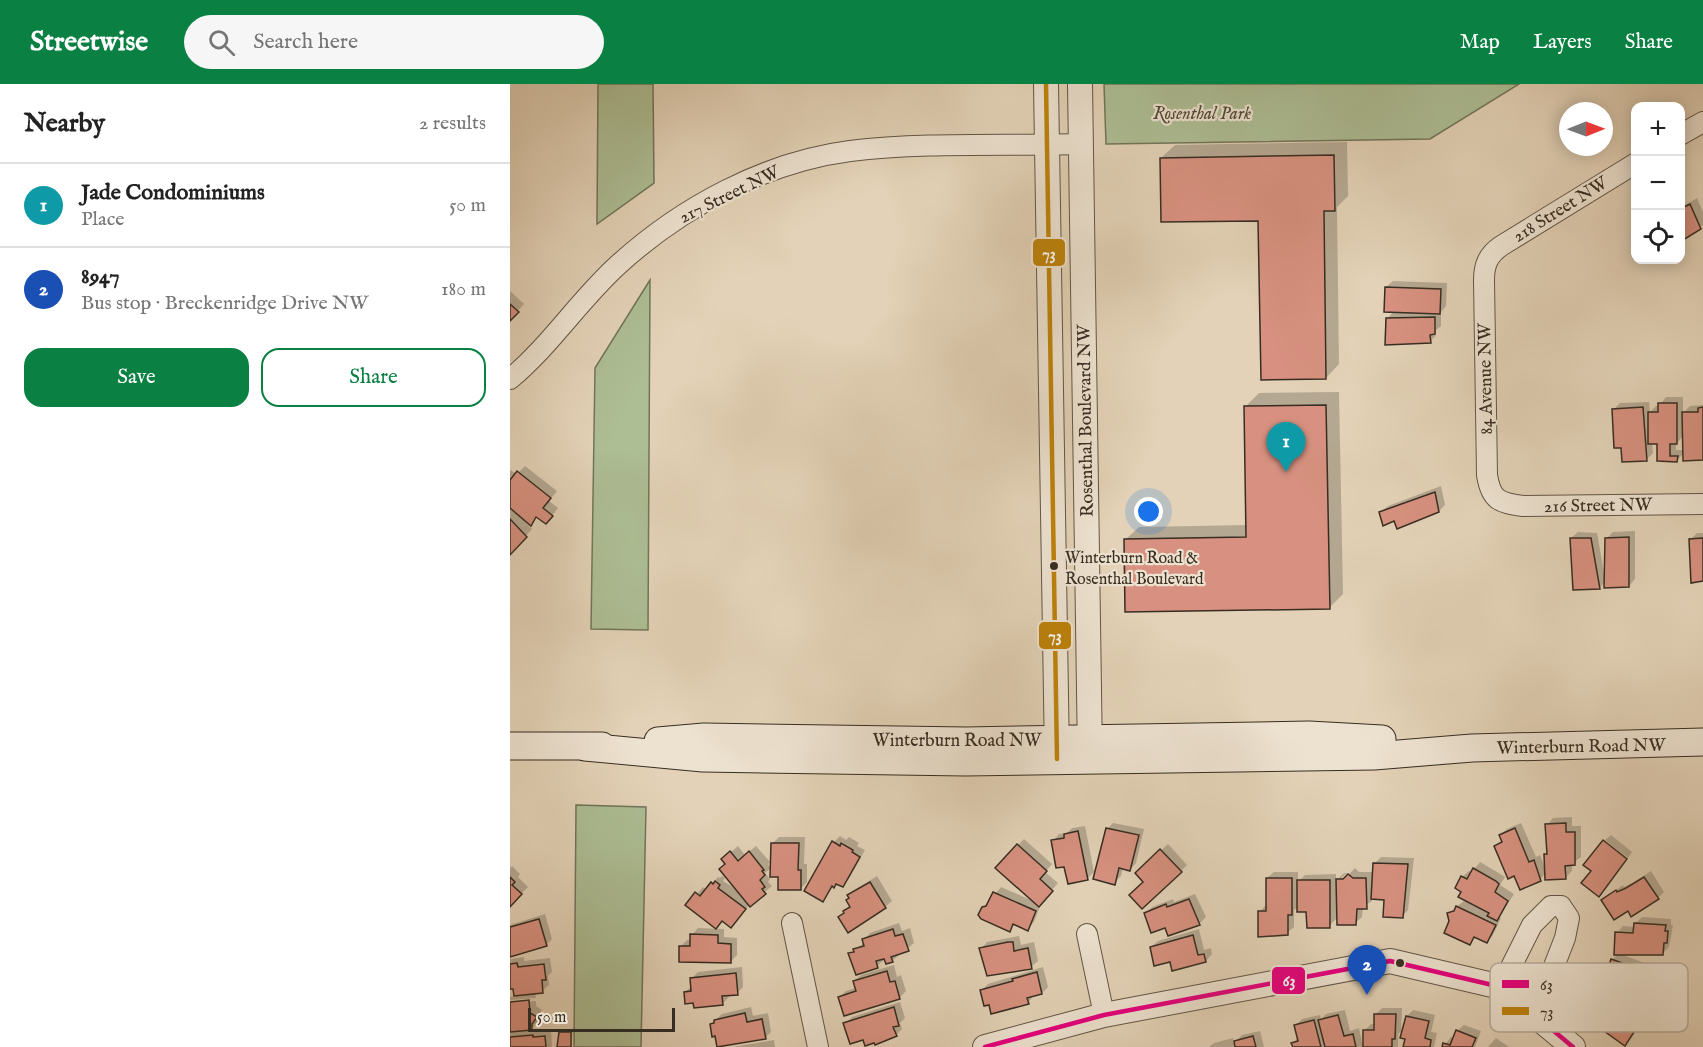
<!DOCTYPE html>
<meta charset="utf-8">
<style>
:root{--surface:#fff;--page:#f6f6f6;--text:#222;--muted:#767676;--line:#e0e0e0;--accent:#0b8043}
body{margin:0;font-family:"IM FELL English",serif;background:var(--page);color:var(--text)}
.controls{position:absolute;right:18px;top:18px;display:grid;overflow:hidden;border-radius:12px;box-shadow:0 3px 15px #0003}
.controls button{width:54px;height:54px;display:grid;place-items:center;padding:0;border:0;border-bottom:2px solid var(--line);background:var(--surface);color:var(--text);font:30px sans-serif}
.compass{position:absolute;left:1049px;top:18px;width:54px;height:54px;border-radius:50%;background:var(--surface);box-shadow:0 3px 15px #0003;rotate:89deg}
.scale{position:absolute;left:18px;bottom:15px;width:147px;box-sizing:border-box;padding-left:6px;border:3px solid #372d21;border-top:0;font-size:16px;line-height:21px;white-space:nowrap;color:#372d21;-webkit-text-stroke:4px #ede2d0;paint-order:stroke}
.you{position:absolute;left:639px;top:428px;width:21px;height:21px;margin:-15px;border:4px solid #fff;border-radius:50%;background:#1a73e8;box-shadow:0 0 0 9px #1a73e833}
.badge{display:grid;place-items:center;width:39px;height:39px;border-radius:50%;background:var(--accent);color:#fff;font-size:20px;font-weight:700}
.pin{position:absolute;translate:-50% -50px;filter:drop-shadow(0 2px 3px #0008)}
.pin::after{content:'';position:absolute;top:32px;width:21px;height:18px;background:inherit;clip-path:polygon(0 0,100% 0,50% 100%)}
.list{margin:0;padding:0;list-style:none}
h2{display:flex;justify-content:space-between;align-items:center;height:78px;margin:0;padding:0 24px;font-size:26px}
h2 small{font-size:20px;font-weight:400;color:var(--muted)}
.list li{display:grid;grid-template-columns:39px 1fr auto;gap:18px;align-items:center;box-sizing:border-box;height:84px;padding:0 24px;border-top:2px solid var(--line)}
.list b{display:block;font-size:22px;white-space:nowrap}
.list p{margin:0;font-size:20px;white-space:nowrap;color:var(--muted)}
.list em{font-size:20px;font-style:normal;color:var(--muted)}
.actions{display:flex;gap:12px;padding:18px 24px}
.actions a{flex:1;padding:14px 0;border:2px solid var(--accent);border-radius:18px;text-align:center;font-size:21px;color:var(--accent)}
.actions .main{background:var(--accent);color:#fff}
.icon{flex:none;width:33px;height:33px;fill:none;stroke:currentColor;stroke-width:2;stroke-linecap:round;stroke-linejoin:round}
.map{position:relative;flex:none;width:1193px;height:963px;overflow:hidden}
header{display:flex;align-items:center;gap:36px;box-sizing:border-box;height:84px;padding:0 30px;background:var(--accent);color:#fff}
header strong{font-size:28px}
nav{display:flex;gap:33px;margin-inline-start:auto;font-size:21px}
.search{width:420px;height:54px;background:var(--page);display:flex;align-items:center;gap:15px;box-sizing:border-box;padding:0 21px;border-radius:33px;color:var(--muted);font-size:22px}
main{display:flex}
aside{flex:1;background:var(--surface)}
.map>svg:first-child{display:block}
</style>
<header>
<strong>Streetwise</strong>
<div class="search"><svg class="icon" aria-label="search" viewBox="0 0 24 24"><circle cx="10" cy="10" r="6"/><path d="M15 15l6 6"/></svg>Search here</div>
<nav><a>Map</a><a>Layers</a><a>Share</a></nav>
</header>
<main>
<aside>
<h2>Nearby<small>2 results</small></h2>
<ul class="list">
<li><span class="badge" style="background:#0f9aa8">1</span><div><b>Jade Condominiums</b><p>Place</p></div><em>50 m</em></li>
<li><span class="badge" style="background:#1a4fb4">2</span><div><b>8947</b><p>Bus stop · Breckenridge Drive NW</p></div><em>180 m</em></li>
</ul>
<div class="actions"><a class="main">Save</a><a>Share</a></div>
</aside>
<div class="map">
<svg width="1193" height="963" viewBox="0 0 1193 963">
<rect width="100%" height="100%" fill="#e3d2b7"/>
<filter id="stains"><feTurbulence type="fractalNoise" baseFrequency=".00333" numOctaves="4"/><feColorMatrix values="0 0 0 0 .2 0 0 0 0 .09 0 0 0 0 .02 0 0 0 .5 -.17"/></filter>
<radialGradient id="worn" r=".72"><stop offset=".6" stop-color="#630" stop-opacity="0"/><stop offset="1" stop-color="#630" stop-opacity=".3"/></radialGradient>
<g fill="#adbd94" stroke="#72755a" stroke-width="1.5">
<path d="M88,0H143L144,99L87,140Z"/>
<path d="M594,0H1009L920,55L596,60Z"/>
<path d="M140,196L138,546L81,545L85,284Z"/>
<path d="M66,721L136,723L131,963H64Z"/>
</g>
<g fill="#0003" fill-rule="evenodd">
<path d="M837,58L838,112L827,123L829,280L816,294L750,135L651,74L665,61Z"/>
<path d="M1187,114L1193,128V141L1170,156V124Z"/>
<path d="M883,197L937,199L936,222L931,228V242L926,246V251L920,258L877,235L884,227L876,203Z"/>
<path d="M0,207L14,220L0,236Z"/>
<path d="M829,308L833,510L819,524L615,456L629,443L738,441L735,323L749,309Z"/>
<path d="M1156,313H1173V329L1180,322L1193,321V375L1174,369L1167,376H1148V358H1142L1143,369L1137,375L1103,326L1110,319L1139,318L1140,328L1146,322H1149ZM1174,351V366H1166V360Z"/>
<path d="M15,382L47,407L39,417L48,424L42,432H28L21,439L16,435L14,437L22,445L0,469V386L7,390Z"/>
<path d="M931,402L935,421L929,427L884,435L871,428L878,422Z"/>
<path d="M1125,447V495L1119,502L1095,498L1089,504L1061,454L1068,448L1087,449L1094,489H1096L1097,454L1103,448Z"/>
<path d="M1187,449H1193V496L1180,456Z"/>
<path d="M1062,733V742H1071V773L1062,780V787L1056,793L1036,789L1030,795L1005,790L986,762L992,756L990,751L997,745L1011,739L1026,773L1030,771L1035,784V770L1038,767L1037,741L1043,734Z"/>
<path d="M603,739L634,745L626,779L620,786L613,784L611,792L604,799L597,745Z"/>
<path d="M575,742L584,788L577,795L543,757L549,750L557,749L562,744Z"/>
<path d="M1101,751L1122,768L1118,774L1095,756Z"/>
<path d="M330,752L336,756L339,753L349,759L347,762L355,766L339,795L332,801L327,798L312,816L324,758Z"/>
<path d="M269,753H295L294,780H297V798L290,805L270,792L263,759Z"/>
<path d="M514,755L542,780L535,788L548,799L530,820H531L524,838L517,845L505,840L499,846L473,824L491,803L523,817L508,761Z"/>
<path d="M658,760L677,781L671,787L635,797L627,789Z"/>
<path d="M228,762L235,771L246,762L260,778L258,780L261,784L255,789L260,795L258,798L262,802L239,821L221,842L213,836L178,821L193,803L197,806L208,793L210,794L212,792L215,794L213,797L228,806L217,780L220,769Z"/>
<path d="M871,773L904,774L898,826L892,832L876,814L862,813V817L853,823L852,833L845,839L828,833L819,842L789,822L784,826V843L777,849L750,827L757,820V794L764,788H788V798L795,791L826,790V797L834,789H837L832,793V797L845,784L849,788H864L865,779Z"/>
<path d="M970,778L992,791L995,793L990,801L1004,810L989,834H991L983,851L977,857L966,852L959,859L940,837L938,830L956,815L952,793L959,787L962,788Z"/>
<path d="M2,782L10,790L8,793L18,803L0,821V784Z"/>
<path d="M1141,787L1154,808L1148,814L1118,825L1093,816L1113,801L1114,803L1124,798Z"/>
<path d="M367,792L382,817L375,823L335,828L340,821L339,812L346,805Z"/>
<path d="M685,810L696,833L689,840L656,842L636,829L642,823L663,815L664,818Z"/>
<path d="M35,830L42,855L36,861L0,871V841Z"/>
<path d="M1132,833L1161,835V841H1163L1159,863L1153,869L1110,870L1154,886L1146,911L1139,918L1114,911L1138,927L1122,953L1115,960L1096,932L1092,906L1098,899L1108,906L1110,900L1102,876L1109,869L1107,849L1113,842L1125,843V840Z"/>
<path d="M389,839L392,847L400,844L404,859L382,877L376,874L367,882L340,870L355,858L354,856L360,849Z"/>
<path d="M188,844L214,845V853L227,854V871L220,878L170,863L177,856H182V851Z"/>
<path d="M689,845L694,866L701,864L702,870L696,877L661,876L641,863L648,857Z"/>
<path d="M509,852L511,861L524,858L528,877L521,883L471,865L477,858Z"/>
<path d="M14,873V877L40,874L42,888L38,892L39,901L32,907L25,908L26,914L0,916V913L6,912L5,903L0,904V875Z"/>
<path d="M384,881L387,893L391,891L396,907L389,914L330,913L336,907L346,904L344,897L351,891Z"/>
<path d="M232,883L233,903L227,909L219,910V913L212,920L184,917L175,908L182,902V894L188,888Z"/>
<path d="M533,883L538,903L532,909L524,911L518,919L480,920L472,906L478,900Z"/>
<path d="M26,917V922L32,926L27,932L28,938L20,946H41L42,963H0V919Z"/>
<path d="M390,918L395,934L390,939L392,945L386,951L354,954L335,940L342,933Z"/>
<path d="M241,923L243,932L258,929L261,948L255,954L201,940L212,930Z"/>
<path d="M872,924H892L891,947L888,950V963H855L854,947L861,940H865L866,930Z"/>
<path d="M835,926L840,947L849,944L853,963H784L783,959L788,954L785,942L792,935L810,931L811,935L816,930Z"/>
<path d="M903,926L925,931L921,948L927,949L924,963H894L897,932Z"/>
<path d="M954,941L971,947L965,963H933L941,953L944,954L947,947Z"/>
<path d="M54,946H63L61,963H49L51,949Z"/>
<path d="M750,947L754,963H699L704,959L723,954L724,959L732,951Z"/>
<path d="M986,954L999,963H978Z"/>
<path d="M264,956L265,963H223Z"/>
</g>
<g fill="#d89180" stroke="#372d21" stroke-width="1.5">
<path d="M824,71L825,127H814L816,295L751,296L748,137L651,138L650,74Z"/>
<path d="M1180,120L1191,145L1170,158V125Z"/>
<path d="M875,203L931,205L930,230L874,228Z"/>
<path d="M0,220L9,228L0,237Z"/>
<path d="M925,233V250L920,251L921,259L875,261L876,234Z"/>
<path d="M1148,319H1167V360H1160V372H1168L1167,378L1147,377V360H1138V328H1148Z"/>
<path d="M816,321L820,525L615,528L614,455L736,453L734,322Z"/>
<path d="M1133,323L1137,377L1112,378L1111,364H1104L1102,325Z"/>
<path d="M1193,323V376L1173,377L1172,328H1188V324Z"/>
<path d="M7,387L41,414L33,424L43,432L36,440L26,433L21,442L0,424V396Z"/>
<path d="M925,408L929,428L887,445L884,437L873,442L869,428Z"/>
<path d="M0,435L17,453L0,471Z"/>
<path d="M1119,453V503L1094,504L1095,454Z"/>
<path d="M1060,454H1081L1090,505L1063,506Z"/>
<path d="M1193,454V497L1181,499L1179,455Z"/>
<path d="M1056,739V748H1065V781L1055,782L1056,795L1035,796L1034,770H1037L1035,740Z"/>
<path d="M596,744L629,751L620,787L609,784L605,801L583,795Z"/>
<path d="M1005,744L1019,778L1024,776L1031,797L1010,806L1004,792L998,795L984,762L992,758L989,751Z"/>
<path d="M568,747L578,796L558,800L554,783L546,784L541,756L554,754V750Z"/>
<path d="M1093,756L1117,775L1089,813L1071,799L1081,787L1073,781Z"/>
<path d="M322,757L330,762L331,759L343,766L342,768L350,773L333,803L326,800L324,804L322,802L313,818L294,807Z"/>
<path d="M261,759H289L288,786H291V806H268V793H260Z"/>
<path d="M507,760L537,787L530,795L543,807L529,823L485,784Z"/>
<path d="M650,765L672,788L632,825L619,811L633,798L625,789Z"/>
<path d="M220,767L228,777L239,767L254,786L252,787L255,791L250,796L255,803L252,805L256,810L240,823L209,785L215,780L211,775Z"/>
<path d="M863,779L898,780L893,834L873,833L874,816L861,815Z"/>
<path d="M963,784L986,797L989,800L985,808L998,817L987,837L977,832L979,829L948,813L951,808L945,804L951,792L957,795Z"/>
<path d="M838,790L843,794H856L857,825H847L846,841H827L826,795H833Z"/>
<path d="M0,793L5,798L2,801L12,810L0,823Z"/>
<path d="M1134,793L1149,815L1121,833L1118,827L1104,836L1091,816L1106,806L1107,808L1116,804Z"/>
<path d="M756,794H782V831H778V851L748,853V827H756Z"/>
<path d="M787,796H820V844H797L796,828H787Z"/>
<path d="M205,797L210,801L208,804L236,825L221,844L212,837L206,845L175,821L185,808L190,812L201,798L203,800Z"/>
<path d="M360,798L376,824L338,849L328,833L334,829L333,827L340,823L336,816L339,814L337,811Z"/>
<path d="M483,808L526,827L518,847L503,840L500,848L471,835L468,831L472,823L476,822Z"/>
<path d="M679,815L690,841L658,852L655,844L641,849L634,829L656,820L657,823Z"/>
<path d="M946,822L986,841L977,859L964,853L960,861L934,849L939,837L937,829L944,827Z"/>
<path d="M29,835L37,862L0,873V843Z"/>
<path d="M1124,839L1156,841L1155,847H1158L1157,859H1154L1153,871H1104L1105,848L1123,849Z"/>
<path d="M383,845L385,852L393,850L399,867L381,873L383,878L376,880L374,875L366,877L368,884L346,891L338,869L344,868L343,865L354,862L352,855Z"/>
<path d="M180,850L208,851V859L221,860V879L169,878V862H180Z"/>
<path d="M683,851L688,871L694,870L696,878L662,887L660,878L644,882L640,863Z"/>
<path d="M498,858H503L504,867L518,864L522,885L477,892L469,864Z"/>
<path d="M1101,875L1149,892L1140,919L1106,908L1108,901L1094,896Z"/>
<path d="M7,879L8,883L34,880L36,896H32L33,909L4,912L3,905H0V880Z"/>
<path d="M377,887L380,898L385,897L390,915L334,932L328,913L346,907L343,897Z"/>
<path d="M527,888L532,910L517,914L519,920L481,930L479,921L474,922L470,906L503,897L502,895Z"/>
<path d="M226,889L228,911L212,912L213,921L184,924L183,919L175,920L174,908L181,907L180,894Z"/>
<path d="M1091,905L1133,934L1115,962L1087,942L1093,932L1079,922Z"/>
<path d="M19,916L20,929L27,933L22,940V946L0,948V918Z"/>
<path d="M384,923L389,942L383,943L387,952L365,961L364,959L355,962L353,956L340,960L333,939Z"/>
<path d="M235,929L237,938L252,935L256,955L207,963L205,952L202,953L200,940L204,939V936Z"/>
<path d="M864,930H886L885,955H882V963H853V946H864Z"/>
<path d="M828,931L834,952L843,950L846,963H815L808,936Z"/>
<path d="M896,932L919,937L915,954L921,956L920,963H893L895,955L890,954Z"/>
<path d="M804,936L811,963H783L781,959L788,957L784,941Z"/>
<path d="M946,946L966,954L962,963H932L933,959L940,961Z"/>
<path d="M49,948H61V963H47Z"/>
<path d="M23,951V953L35,952L36,963H0V953Z"/>
<path d="M743,952L746,963H725L724,957Z"/>
</g>
<g fill="none" stroke-linecap="round" stroke-linejoin="round">
<defs>
<g id="minor">
<path d="M1170,51L1193,38"/>
<path d="M1126,79L991,162C978,171 974,181 974,196L977,391C981,416 989,419 1013,422L1193,420"/>
<path d="M0,295C41,261 70,215 109,180C172,123 255,78 340,67C416,58 495,62 571,60"/>
<path d="M282,839L308,963"/>
<path d="M577,850L594,931"/>
<path d="M991,903L1022,841L1041,822H1051L1059,834L1055,854L1025,931"/>
</g>
<g id="tertiary">
<path d="M536,0L547,673"/>
<path d="M570,0L580,673"/>
<path d="M475,963L594,931L880,877L991,903L1063,963"/>
</g>
<g id="secondary">
<path d="M148,657L194,653L456,657L799,651L872,655"/>
<path d="M0,662H92"/>
<path d="M75,663L193,674L455,678L864,672L962,664L1193,658"/>
</g>
</defs>
<use href="#minor" stroke="#625646" stroke-width="22"/>
<use href="#tertiary" stroke="#625646" stroke-width="26"/>
<use href="#secondary" stroke="#372d21" stroke-width="29"/>
<use href="#minor" stroke="#ede2d0" stroke-width="20"/>
<use href="#tertiary" stroke="#ede2d0" stroke-width="24"/>
<use href="#secondary" stroke="#ede2d0" stroke-width="27"/>
<defs>
<path id="bus-1" d="M475,963L594,931L880,877L991,903L1063,963"/>
<path id="bus-2" d="M536,0L547,675"/>
</defs>
<use href="#bus-1" stroke="#ede2d0" stroke-width="9"/>
<use href="#bus-2" stroke="#ede2d0" stroke-width="9"/>
<use href="#bus-1" stroke="#e5007d" stroke-width="4.5"/>
<use href="#bus-2" stroke="#bd820a" stroke-width="4.5"/>
</g>
<g fill="#372d21" stroke="#ede2d0" stroke-width="2">
<circle cx="544" cy="482" r="5"/>
<circle cx="890" cy="879" r="5"/>
</g>
<g text-anchor="middle" stroke-width="4.5" stroke-linejoin="round" paint-order="stroke">
<g font-size="16" fill="#372d21" stroke="#ede2d0" text-anchor="start">
<text x="555" y="479">Winterburn Road &amp;<tspan x="555" dy="21">Rosenthal Boulevard</tspan></text>
</g>
<g font-size="18" font-style="italic" fill="#4f4a38" stroke="#ede2d0">
<text x="692" y="35">Rosenthal Park</text>
</g>
<g font-size="18" fill="#372d21" stroke="#ede2d0">
<text transform="translate(219 110) rotate(-26)" y="6">217 Street NW</text>
<text transform="translate(1050 125) rotate(-32)" y="6">218 Street NW</text>
<text transform="translate(975 295) rotate(-91)" y="6">84 Avenue NW</text>
<text transform="translate(575 337) rotate(-91)" y="6">Rosenthal Boulevard NW</text>
<text transform="translate(1088 421) rotate(-1)" y="6">216 Street NW</text>
<text x="447" y="662">Winterburn Road NW</text>
<text transform="translate(1071 662) rotate(-1)" y="6">Winterburn Road NW</text>
</g>
</g>
<rect x="980" y="879" width="198" height="69" rx="9" fill="#ede2d0" stroke="#b6ac9c" stroke-width="1.5"/>
<rect x="992" y="896" width="27" height="8" fill="#e5007d"/>
<rect x="992" y="923" width="27" height="8" fill="#bd820a"/>
<g font-size="16" fill="#372d21">
<text x="1030" y="906">63</text>
<text x="1030" y="933">73</text>
</g>
<g stroke="#ede2d0" stroke-width="2">
<rect x="522" y="154" width="34" height="29" rx="6" fill="#bd820a"/>
<rect x="528" y="537" width="34" height="29" rx="6" fill="#bd820a"/>
<rect x="761" y="882" width="35" height="29" rx="6" fill="#e5007d"/>
</g>
<g font-size="16" text-anchor="middle" font-weight="bold" fill="#fff">
<text x="539" y="175">73</text>
<text x="545" y="557">73</text>
<text x="779" y="902">63</text>
</g>
<rect width="100%" height="100%" filter="url(#stains)"/>
<rect width="100%" height="100%" fill="url(#worn)"/>
</svg>
<div class="controls">
<button>+</button>
<button>−</button>
<button><svg class="icon" aria-label="locate" viewBox="0 0 24 24"><circle cx="12" cy="12" r="6"/><path d="M12 2v4M12 18v4M2 12h4M18 12h4"/></svg></button>
</div>
<svg class="compass" viewBox="-18 -18 36 36"><path d="M0-13l5 13h-10z" fill="#e53935"/><path d="M0 13l5-13h-10z" fill="#767676"/></svg>
<div class="scale">50 m</div>
<div class="you"></div>
<div class="pin badge" style="left:776px;top:388px;background:#0f9aa8">1</div>
<div class="pin badge" style="left:857px;top:911px;background:#1a4fb4">2</div>
</div>
</main>
